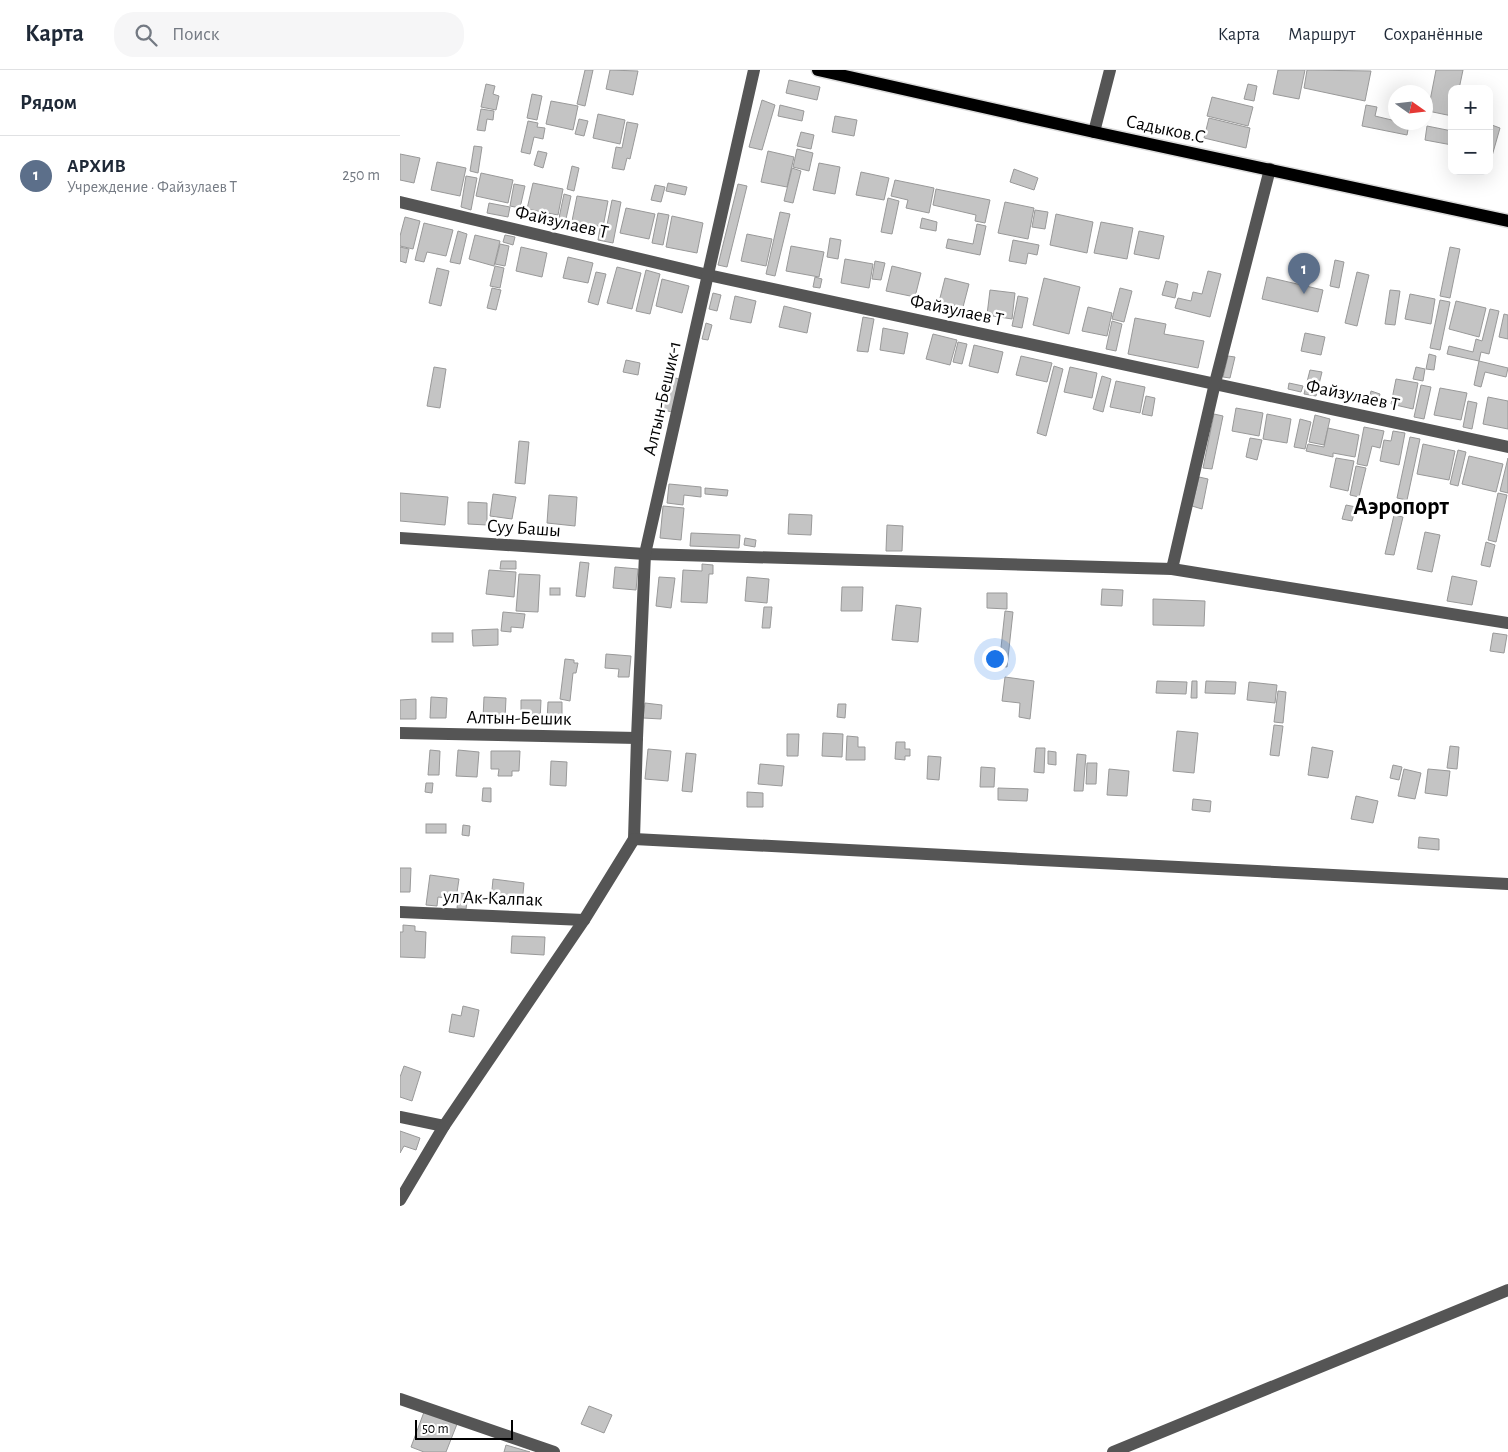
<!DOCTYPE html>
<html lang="ru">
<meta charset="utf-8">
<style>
:root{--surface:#fff;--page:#f6f6f7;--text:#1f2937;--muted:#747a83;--line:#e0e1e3;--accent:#ea580c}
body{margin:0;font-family:"Alegreya Sans",sans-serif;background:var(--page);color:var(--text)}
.controls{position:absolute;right:15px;top:15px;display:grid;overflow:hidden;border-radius:10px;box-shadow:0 5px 20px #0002}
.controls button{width:45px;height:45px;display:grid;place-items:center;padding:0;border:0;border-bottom:1px solid var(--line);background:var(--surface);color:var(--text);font:25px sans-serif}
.compass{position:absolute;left:988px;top:15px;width:45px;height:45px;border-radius:50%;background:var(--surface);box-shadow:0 5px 20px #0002;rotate:104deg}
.scale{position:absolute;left:15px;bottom:12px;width:98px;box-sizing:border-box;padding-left:5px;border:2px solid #000;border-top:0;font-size:14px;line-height:18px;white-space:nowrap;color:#000;-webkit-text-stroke:4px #fff;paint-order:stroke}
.you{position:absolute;left:594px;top:588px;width:18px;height:18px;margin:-12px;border:4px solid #fff;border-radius:50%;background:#1a73e8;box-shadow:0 0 0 8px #1a73e833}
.badge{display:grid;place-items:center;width:32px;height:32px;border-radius:50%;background:var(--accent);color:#fff;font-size:16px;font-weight:700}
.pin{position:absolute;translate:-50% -41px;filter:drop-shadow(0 1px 2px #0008)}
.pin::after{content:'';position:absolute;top:26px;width:18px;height:15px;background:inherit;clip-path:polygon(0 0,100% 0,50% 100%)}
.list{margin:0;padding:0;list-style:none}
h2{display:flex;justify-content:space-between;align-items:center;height:65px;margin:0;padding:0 20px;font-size:21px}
h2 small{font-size:16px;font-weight:400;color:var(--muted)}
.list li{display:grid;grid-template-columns:32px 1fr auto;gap:15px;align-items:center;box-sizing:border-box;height:80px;padding:0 20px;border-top:1px solid var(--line)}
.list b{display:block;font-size:19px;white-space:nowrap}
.list p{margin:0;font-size:16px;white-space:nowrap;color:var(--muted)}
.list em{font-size:16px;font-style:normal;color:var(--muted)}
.icon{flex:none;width:28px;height:28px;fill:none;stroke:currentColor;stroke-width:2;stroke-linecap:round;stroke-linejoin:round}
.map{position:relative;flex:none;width:1108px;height:1382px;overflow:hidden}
header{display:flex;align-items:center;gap:30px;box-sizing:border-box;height:70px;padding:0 25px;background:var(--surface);border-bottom:1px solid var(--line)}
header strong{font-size:24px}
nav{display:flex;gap:28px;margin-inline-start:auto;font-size:18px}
.search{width:350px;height:45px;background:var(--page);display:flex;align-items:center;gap:12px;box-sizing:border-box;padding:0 18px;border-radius:20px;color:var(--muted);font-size:19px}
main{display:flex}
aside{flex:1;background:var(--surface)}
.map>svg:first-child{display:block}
</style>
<header>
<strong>Карта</strong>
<div class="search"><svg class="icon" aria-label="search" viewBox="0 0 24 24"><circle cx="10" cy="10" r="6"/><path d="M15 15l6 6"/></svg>Поиск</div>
<nav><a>Карта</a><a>Маршрут</a><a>Сохранённые</a></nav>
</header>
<main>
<aside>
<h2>Рядом<small></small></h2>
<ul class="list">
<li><span class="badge" style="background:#5c6f8a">1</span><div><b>АРХИВ</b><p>Учреждение · Файзулаев Т</p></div><em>250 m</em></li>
</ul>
</aside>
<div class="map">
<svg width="1108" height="1382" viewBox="0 0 1108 1382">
<rect width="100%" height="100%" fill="#fff"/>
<g fill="#c4c4c4" stroke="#999">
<path d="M185,0H193L185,36L177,34Z"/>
<path d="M210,0L238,1L233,25L206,19Z"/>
<path d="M878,0H905L899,29L873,24Z"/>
<path d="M907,0L971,1L965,31L904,18Z"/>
<path d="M1036,0H1063L1059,19H1052V46L1028,41Z"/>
<path d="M389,10L420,17L417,30L386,23Z"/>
<path d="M86,14L95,16L93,24L99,26L96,40L81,37Z"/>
<path d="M848,14L857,16L854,31L844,29Z"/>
<path d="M132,24L142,26L137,50L127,48Z"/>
<path d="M812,27L853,37L848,56L807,46Z"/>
<path d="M362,30L375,35L362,80L349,77Z"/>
<path d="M151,31L178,36L173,60L146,54Z"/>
<path d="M380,35L404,41L402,51L378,46Z"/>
<path d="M966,35L977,37L975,46L996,51V52L1009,54L1007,65L962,56Z"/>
<path d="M81,39L94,41L93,50L87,49L85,61L77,60Z"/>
<path d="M198,44L225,50L220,74L193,68Z"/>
<path d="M435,46L457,50L454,66L432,62Z"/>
<path d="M809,48L850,58L846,78L804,68Z"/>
<path d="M179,49L188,51L184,66L175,64Z"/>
<path d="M128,51L138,53L137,57L145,58L143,69L134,67L130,84L121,82Z"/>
<path d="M227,52L238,54L230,89L227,88L224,100L212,98L216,77L222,78Z"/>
<path d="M1089,54L1100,58L1092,86L1089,85Z"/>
<path d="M1027,56L1052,61V75L1025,70Z"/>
<path d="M401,62L414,65L411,79L397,76Z"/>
<path d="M74,76L82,77L78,103L70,101Z"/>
<path d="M397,79L413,83L409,101L393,97Z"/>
<path d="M138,81L147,83L143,98L134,95Z"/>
<path d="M368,81L394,87L387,117L361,112Z"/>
<path d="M0,84L20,88L14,113L0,110Z"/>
<path d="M37,92L66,98L60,126L31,120Z"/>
<path d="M419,93L440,97L435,124L413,120Z"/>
<path d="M172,96L179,98L174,121L167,119Z"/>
<path d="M392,98L401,101L393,133L384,131Z"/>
<path d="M614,99L638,108L634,120L610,112Z"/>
<path d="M461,102L489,108L484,130L456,125Z"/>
<path d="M81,103L113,110L108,133L76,126Z"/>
<path d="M66,106L77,108L71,140L61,137Z"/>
<path d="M495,110L534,118L529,143L506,138L508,130L491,126Z"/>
<path d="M133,113L163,119L158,145L127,139Z"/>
<path d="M268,113L287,117L285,125L266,121Z"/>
<path d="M114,114L125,116L120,138L110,136Z"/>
<path d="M338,114L347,116L327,197L318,195Z"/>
<path d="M255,115L265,117L261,132L251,130Z"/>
<path d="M536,119L590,130L585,153L575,151L576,145L533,135Z"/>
<path d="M164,124L171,126L166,149L159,148Z"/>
<path d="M177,126L208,131L203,157L172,151Z"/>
<path d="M488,128L499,131L492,164L481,162Z"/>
<path d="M212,130L221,132L213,173L198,170L200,158L206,160Z"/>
<path d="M605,132L634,138L628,169L598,163Z"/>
<path d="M89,133L110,137L108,147L87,143Z"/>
<path d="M226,138L255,144L249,169L220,163Z"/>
<path d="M635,140L648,142L645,159L632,157Z"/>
<path d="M380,142L390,144L375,206L366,204Z"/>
<path d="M258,143L269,145L263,175L252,173Z"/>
<path d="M656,144L693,152L687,183L650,175Z"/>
<path d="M272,146L303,153L297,183L266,177Z"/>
<path d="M5,147L20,151L13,179L0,176V166Z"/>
<path d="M522,148L537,152L536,161L520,158Z"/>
<path d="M701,152L733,158L727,189L694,183Z"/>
<path d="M24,153L53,160L46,186L27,182L24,192L15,190Z"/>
<path d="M577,154L586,156L580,185L546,178L548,169L573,174Z"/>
<path d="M58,161L67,164L60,194L50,192Z"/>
<path d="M739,161L764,166L759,189L734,184Z"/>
<path d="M347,164L372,169L366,196L341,191Z"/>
<path d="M75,165L100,171L94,196L69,189Z"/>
<path d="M105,165L115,167L113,175L103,172Z"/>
<path d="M430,168L441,170L438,189L427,187Z"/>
<path d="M613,170L639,175L637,185L628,183L626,194L609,191Z"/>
<path d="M100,174L109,176L105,196L95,194Z"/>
<path d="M391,176L424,182L419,207L386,201Z"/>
<path d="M0,177L9,179L6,193L0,191Z"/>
<path d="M121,177L147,183L142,207L116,201Z"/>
<path d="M1050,177L1060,179L1050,228L1040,226Z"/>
<path d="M168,187L193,193L188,213L163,208Z"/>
<path d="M445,189L473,194L469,218L441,213Z"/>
<path d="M935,190L944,192L939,218L930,216Z"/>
<path d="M475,191L485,193L481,210L472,209Z"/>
<path d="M95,196L104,198L100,218L90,216Z"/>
<path d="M492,196L521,203L515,227L486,221Z"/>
<path d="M217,197L241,203L232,239L207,233Z"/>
<path d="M37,198L49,201L41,236L29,233Z"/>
<path d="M246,200L260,204L250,244L236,241Z"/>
<path d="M808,201L821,204L810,247L775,238L778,228L791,231L793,222L802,224Z"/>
<path d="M196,202L206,204L198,235L188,232Z"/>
<path d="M957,202L969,205L957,256L945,253Z"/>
<path d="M415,207L422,209L420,218L413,217Z"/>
<path d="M867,207L923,220L918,242L862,229Z"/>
<path d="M545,208L569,214L563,237L539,232Z"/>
<path d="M644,208L680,217L669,264L633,255Z"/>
<path d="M262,209L289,216L282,243L256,236Z"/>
<path d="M766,211L778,214L775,228L762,225Z"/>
<path d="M92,218L101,220L96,240L87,238Z"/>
<path d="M720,218L732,221L724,252L712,249Z"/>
<path d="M590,220L615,223L612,249L587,245Z"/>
<path d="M990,220L1000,221L995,255L985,254Z"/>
<path d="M313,223L321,225L317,241L309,239Z"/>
<path d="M1010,224L1035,229L1031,254L1005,249Z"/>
<path d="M335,226L356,231L351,253L330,249Z"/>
<path d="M618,226L628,228L622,258L612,256Z"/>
<path d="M1040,230L1050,232L1040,280L1030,278Z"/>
<path d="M1056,231L1086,238L1079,267L1049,259Z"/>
<path d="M384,236L411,243L407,263L379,257Z"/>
<path d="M688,237L712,243L707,266L682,261Z"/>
<path d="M1090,239L1099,241L1089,284L1081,282L1079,291L1047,284L1049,276L1073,282L1076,269L1082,271Z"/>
<path d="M1104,244L1108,245V269L1099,267Z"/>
<path d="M463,247L474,249L468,282L457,281Z"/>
<path d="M735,248L766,254L764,264L804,271L798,298L728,284Z"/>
<path d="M712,251L722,254L716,281L706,279Z"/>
<path d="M306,253L312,255L308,270L302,269Z"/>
<path d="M483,258L508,263L504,284L480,280Z"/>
<path d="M905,263L925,267L921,285L901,281Z"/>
<path d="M533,264L557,270L550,295L526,289Z"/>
<path d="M558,272L567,274L562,294L553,292Z"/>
<path d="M574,275L603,282L598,303L569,296Z"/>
<path d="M1029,284L1036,286L1034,300L1026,299Z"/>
<path d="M621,286L652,293L647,312L616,305Z"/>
<path d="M828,286L835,287L830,308L823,307Z"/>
<path d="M226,290L240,293L238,305L223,302Z"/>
<path d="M1079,291L1108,298L1106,307L1085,302L1081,317L1074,315Z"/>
<path d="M654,296L663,299L646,366L637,363Z"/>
<path d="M34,297L46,299L40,338L27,336Z"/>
<path d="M670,297L697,303L692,328L664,322Z"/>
<path d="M1016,297L1025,299L1023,311L1013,309Z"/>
<path d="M910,300L922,302L916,326L904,324Z"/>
<path d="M268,306L279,309L272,342L260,339Z"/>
<path d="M702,306L711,309L703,342L693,339Z"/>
<path d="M996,309L1018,313L1013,339L991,334Z"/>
<path d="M716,311L745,317L740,343L710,337Z"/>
<path d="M889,313L903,316L901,322L888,319Z"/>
<path d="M1021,315L1031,317L1024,349L1014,347Z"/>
<path d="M1040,318L1067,323L1061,350L1034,345Z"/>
<path d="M971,321L980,324L977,336L968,334Z"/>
<path d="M746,326L755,328L752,346L742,344Z"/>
<path d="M1088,327L1108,331V359L1083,354Z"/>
<path d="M1068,331L1077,333L1072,359L1063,357Z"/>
<path d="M836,338L863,343L859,366L832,361Z"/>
<path d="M814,344L823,346L812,399L803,398Z"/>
<path d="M867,344L891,349L887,373L863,369Z"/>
<path d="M915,345L930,349L924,375L909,372Z"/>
<path d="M900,349L911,352L905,379L894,377Z"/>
<path d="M964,357L984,361L980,378L972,376L967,396L957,394Z"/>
<path d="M928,358L959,365L955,387L933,383V387L906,381L908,374L924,377Z"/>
<path d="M993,361L1005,363L999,395L980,391L984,370L991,371Z"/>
<path d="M1010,367L1020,369L1007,430L997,428Z"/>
<path d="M850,368L862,370L857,390L846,387Z"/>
<path d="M119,371L129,372L125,414L115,413Z"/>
<path d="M1023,374L1055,381L1049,410L1017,404Z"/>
<path d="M1058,380L1066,382L1058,416L1050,414Z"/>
<path d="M1069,386L1103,394L1096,422L1062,414Z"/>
<path d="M936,388L954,391L948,421L930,417Z"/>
<path d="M1108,388V423L1100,421Z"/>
<path d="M956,396L966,398L959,427L950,425Z"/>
<path d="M799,407L808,409L802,439L792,436Z"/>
<path d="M269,414L301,417V427L284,425L283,435L267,433Z"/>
<path d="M305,418L328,420L327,426L305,424Z"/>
<path d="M0,423L48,427L45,455L0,451Z"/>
<path d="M1098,423L1107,425L1096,472L1088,470Z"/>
<path d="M93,424L116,427L112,449L90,446Z"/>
<path d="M149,425L177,427L175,456L147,453Z"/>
<path d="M68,432L87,433V455L68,454Z"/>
<path d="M946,435L956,437L952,451L942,449Z"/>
<path d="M263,436L284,438L281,470L260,468Z"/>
<path d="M389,444L412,445L411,465L388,464Z"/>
<path d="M994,445L1003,447L994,485L985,484Z"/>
<path d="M487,455L503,456L502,481H486Z"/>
<path d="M1025,462L1040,465L1032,502L1017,499Z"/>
<path d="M291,463L340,465L339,478L290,476Z"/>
<path d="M345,468L356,470L355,477L344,475Z"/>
<path d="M1086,472L1095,475L1090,497L1081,495Z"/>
<path d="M101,491H116V499H100Z"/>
<path d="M180,492L189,493L185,527L176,526Z"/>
<path d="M302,494L313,495V504H309L307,533L281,532L283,500L302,501Z"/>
<path d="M215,497L238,499L236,520L213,518Z"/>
<path d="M89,500L116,502L114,527L86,524Z"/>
<path d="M119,504L140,505L138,542L116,541Z"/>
<path d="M1052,506L1077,511L1072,535L1047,531Z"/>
<path d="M259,507L275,508L271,538L256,536Z"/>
<path d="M347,507L369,509L367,533L345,531Z"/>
<path d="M442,517H463L462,541H441Z"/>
<rect x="150" y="518" width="10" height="7"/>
<path d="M702,519L723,520L722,536L701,535Z"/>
<path d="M587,523H607V539L587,538Z"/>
<path d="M753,529L805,531L804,556L753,555Z"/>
<path d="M496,535L521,538L518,572L492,570Z"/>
<path d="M364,537H372L370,558H362Z"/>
<path d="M605,541L613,542L607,597L599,596Z"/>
<path d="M103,542L125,544L123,558L111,557V562L101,561Z"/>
<path d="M98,559V575L73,576L72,560Z"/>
<rect x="32" y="563" width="21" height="9"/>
<path d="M1093,563L1107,565L1104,583L1090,581Z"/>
<path d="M206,584L231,586L229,607H218L219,599L205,598Z"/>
<path d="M165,589L174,590V593H178L176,603H173L170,631L160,629Z"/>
<path d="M605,607L634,611L630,649L619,647L620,633L602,631Z"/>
<path d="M757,611L787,612L786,624L756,623Z"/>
<path d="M792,611H797V628H791Z"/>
<path d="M806,611L836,612L835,624L805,623Z"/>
<path d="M849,612L877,615L875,633L847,630Z"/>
<path d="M878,621L886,622L883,653L874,652Z"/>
<path d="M31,627L47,628L46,648H30Z"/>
<path d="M84,627L106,628L105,649L83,648Z"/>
<path d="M16,629V649H0V630Z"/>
<path d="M121,630H141L140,651H121Z"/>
<path d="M148,632H162V652L147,651Z"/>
<path d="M245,633L262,635L261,649L243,648Z"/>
<path d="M438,634H446L445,648L437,647Z"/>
<path d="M874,655L883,656L879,686L870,685Z"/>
<path d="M777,661L798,663L794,703L773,701Z"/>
<path d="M423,663L443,664L442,687L422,686Z"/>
<path d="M387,664H399L398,686H387Z"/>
<path d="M447,666L458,667V677H465V690H446Z"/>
<path d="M496,672H505V679H510V686H505V690L495,689Z"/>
<path d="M1050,676L1059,677L1057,699L1047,698Z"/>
<path d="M912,677L933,681L928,708L908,705Z"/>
<path d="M636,678H645L644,703L634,702Z"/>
<path d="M248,679L271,681L268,711L245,709Z"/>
<path d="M30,680L40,681L39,705H28Z"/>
<path d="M58,680L79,682L77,707L56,706Z"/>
<path d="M91,681H120L119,701H112V706H98L99,699H91Z"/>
<path d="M648,681L656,682V695L648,694Z"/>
<path d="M286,683L296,684L292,722L282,721Z"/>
<path d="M677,684L686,685L683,721H674Z"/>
<path d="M528,686L541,687L539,710L527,709Z"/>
<path d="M151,691L167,692L166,716L150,715Z"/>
<path d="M687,693H697L696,714H686Z"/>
<path d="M360,694L384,696L382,716L358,714Z"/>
<path d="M993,695L1002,697L999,710L990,708Z"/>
<path d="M581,697L595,698L594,717H580Z"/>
<path d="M709,699L729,701L727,726L707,725Z"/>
<path d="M1004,699L1021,703L1015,729L998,726Z"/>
<path d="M1028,699L1050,701L1047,726L1025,723Z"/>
<path d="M26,713H33L32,723L25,722Z"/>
<path d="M83,718H91V732L82,731Z"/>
<path d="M598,718L628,719L627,731L598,730Z"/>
<path d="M347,722L363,723V737H347Z"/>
<path d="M956,726L978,731L973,753L951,749Z"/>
<path d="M793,729L811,731L810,742L792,740Z"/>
<rect x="26" y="754" width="20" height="9"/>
<path d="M63,755L70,756L69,766L62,765Z"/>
<path d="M1019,767L1039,769V780L1018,778Z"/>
<path d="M0,798H11L10,822H0Z"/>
<path d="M30,805L59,809L56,829L38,827L37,836L26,835Z"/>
<path d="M93,809L124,813L122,834L91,831Z"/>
<path d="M59,823L68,824L66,839L57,838Z"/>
<path d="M3,855L15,856V861L26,862L25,888L0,887V862H3Z"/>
<path d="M112,866L145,867L144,885L111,883Z"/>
<path d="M63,936L79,940L74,967L49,962L52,944L61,946Z"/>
<path d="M4,996L21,1002L12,1031L0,1027V1007Z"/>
<path d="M0,1061L20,1068L16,1080L4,1076L0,1083Z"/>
<path d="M189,1336L212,1345L204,1363L181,1354Z"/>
<path d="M24,1342L57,1354L46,1382H24L11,1377Z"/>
<path d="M106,1375L130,1382H104Z"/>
</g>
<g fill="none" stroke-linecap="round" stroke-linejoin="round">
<defs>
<path id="major" d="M418,0L694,62L1108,151"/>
</defs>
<use href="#major" stroke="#dbdbdb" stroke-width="15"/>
<g stroke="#555" stroke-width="12">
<path d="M694,62L710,0"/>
<path d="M0,132L308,205L1108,377"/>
<path d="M0,468L245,484L772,499L815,313L870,99"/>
<path d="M772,499L1108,553"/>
<path d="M0,663L237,668"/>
<path d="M234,769L237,668L245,484L354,0"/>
<path d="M0,842L184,850"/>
<path d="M0,1047L44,1056"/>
<path d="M0,1130L44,1056L184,850L234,769L1108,814"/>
<path d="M0,1329L154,1382"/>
<path d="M713,1382L1108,1220"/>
</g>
<use href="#major" stroke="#000" stroke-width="12"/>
</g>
<g text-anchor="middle" stroke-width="5" stroke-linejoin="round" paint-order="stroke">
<g font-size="19" fill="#000" stroke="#fff">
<text transform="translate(766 58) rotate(12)" y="7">Садыков.С</text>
<text transform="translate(162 151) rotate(13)" y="7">Файзулаев Т</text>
<text transform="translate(557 239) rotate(12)" y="7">Файзулаев Т</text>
<text transform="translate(953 324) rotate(12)" y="7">Файзулаев Т</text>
<text transform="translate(261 328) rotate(-77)" y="7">Алтын-Бешик-1</text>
<text transform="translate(124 457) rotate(4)" y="7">Суу Башы</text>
<text transform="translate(119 647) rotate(1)" y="7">Алтын-Бешик</text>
<text transform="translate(93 827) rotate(2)" y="7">ул Ак-Калпак</text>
</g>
<g font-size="24" font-weight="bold" fill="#000" stroke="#fff">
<text x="1001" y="444">Аэропорт</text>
</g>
</g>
</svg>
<div class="controls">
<button>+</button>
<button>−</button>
</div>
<svg class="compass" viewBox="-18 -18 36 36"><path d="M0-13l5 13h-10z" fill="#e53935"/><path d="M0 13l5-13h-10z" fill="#747a83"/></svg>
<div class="scale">50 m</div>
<div class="you"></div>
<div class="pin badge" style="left:904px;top:224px;background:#5c6f8a">1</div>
</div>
</main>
